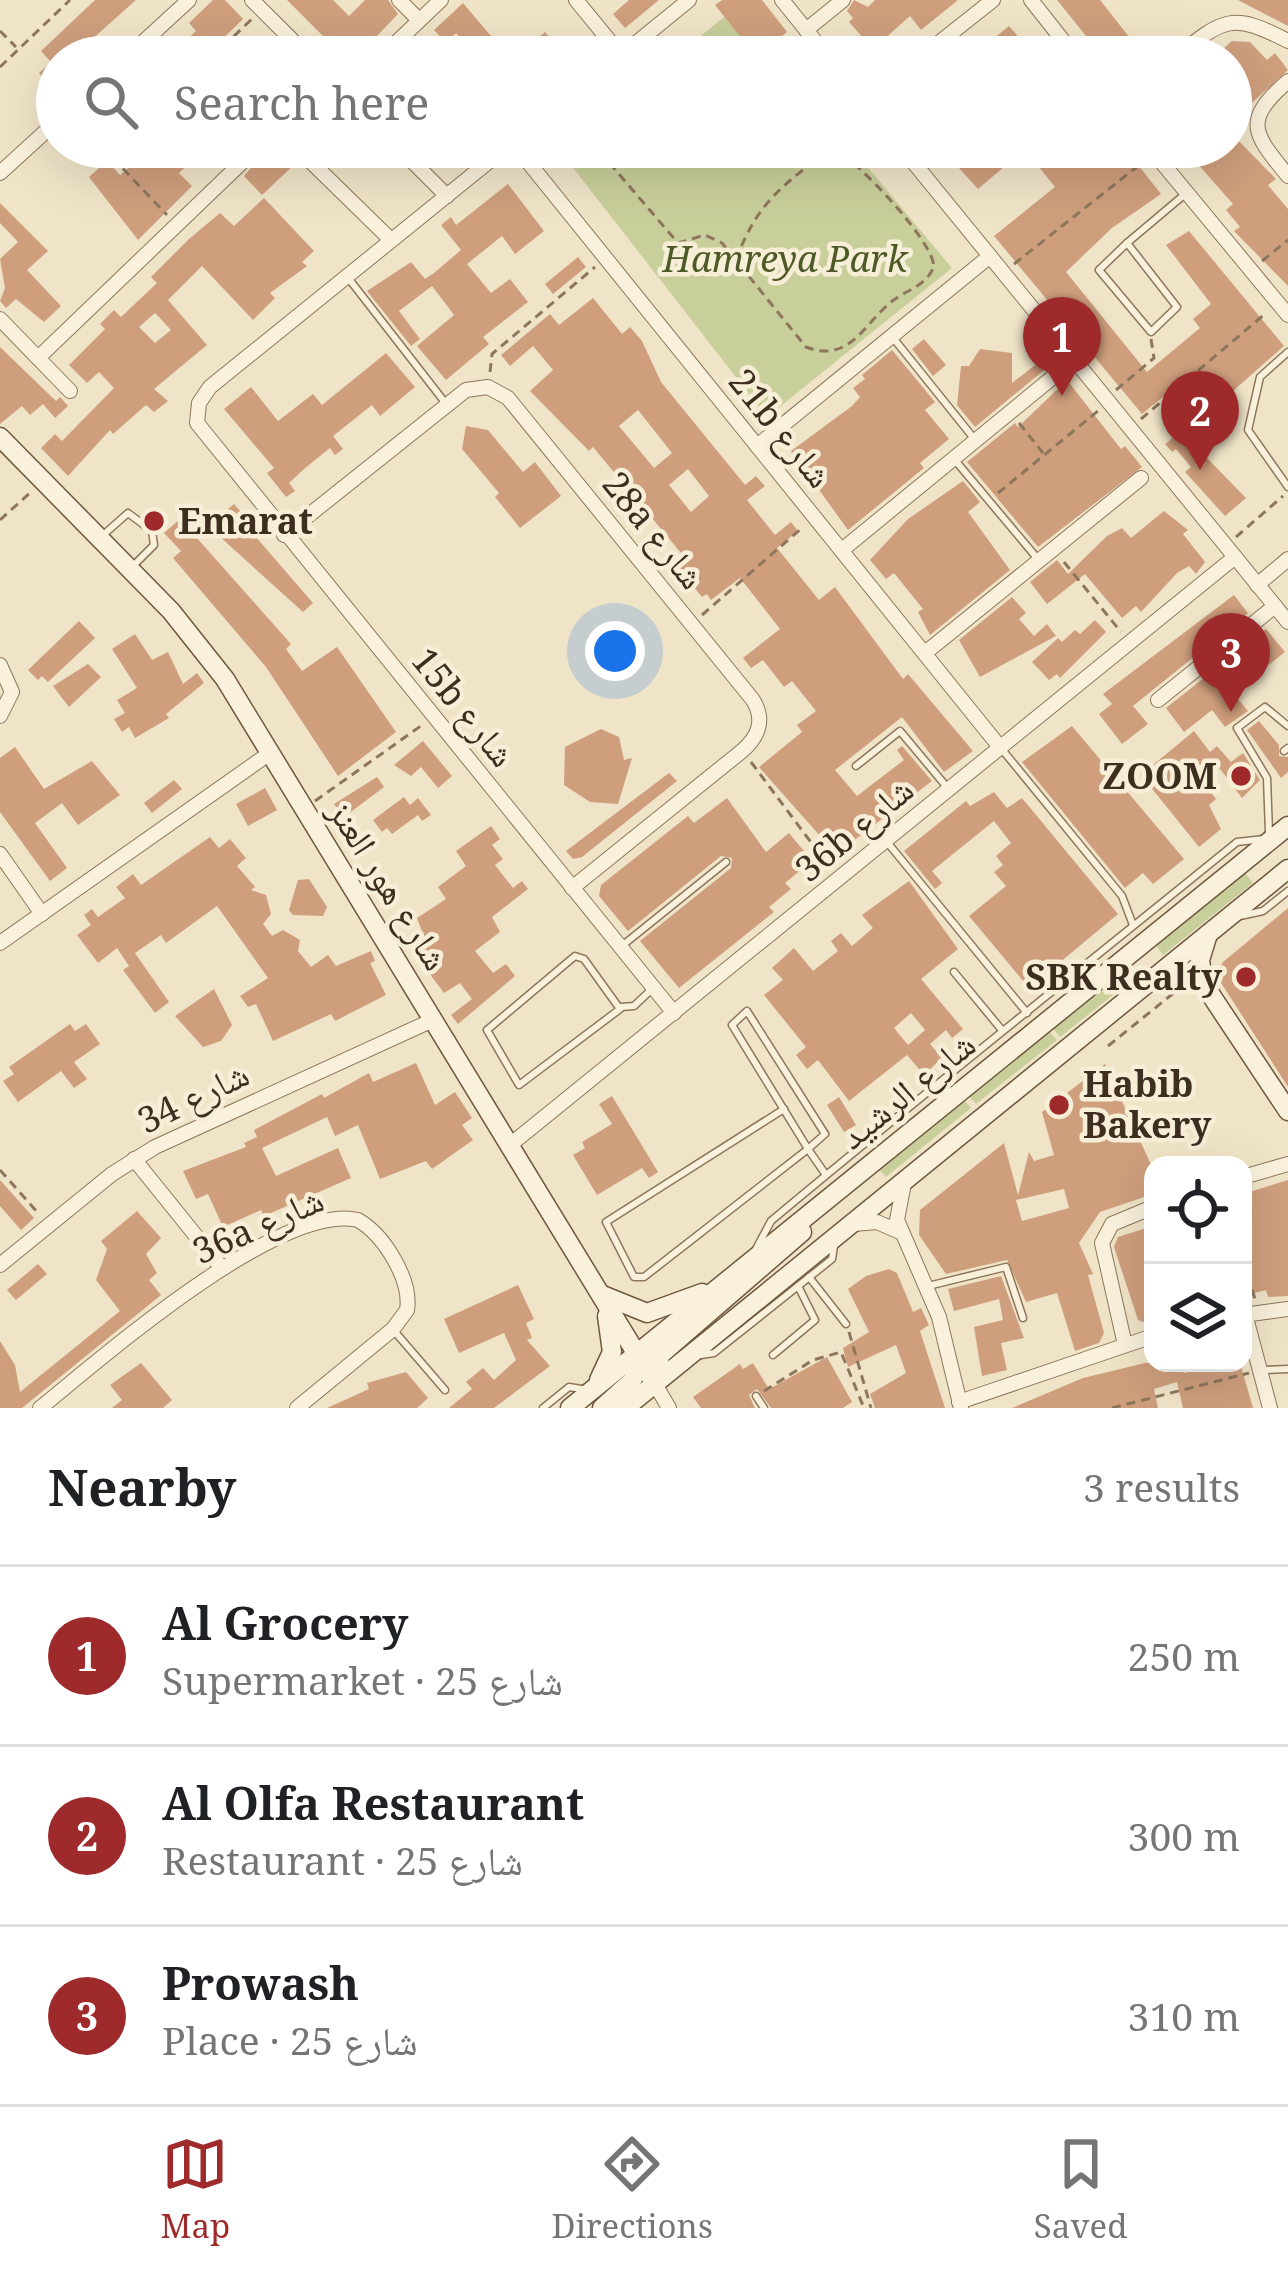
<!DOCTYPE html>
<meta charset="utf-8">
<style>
:root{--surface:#fff;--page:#f2f2f2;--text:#202124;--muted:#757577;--line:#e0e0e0;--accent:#9e2a2b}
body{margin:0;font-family:"Noto Serif","Noto Naskh Arabic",serif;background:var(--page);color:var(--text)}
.controls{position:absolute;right:36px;bottom:36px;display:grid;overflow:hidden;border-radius:24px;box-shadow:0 12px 48px #0002}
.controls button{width:108px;height:108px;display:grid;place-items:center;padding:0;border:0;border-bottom:3px solid var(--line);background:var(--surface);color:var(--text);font:60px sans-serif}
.you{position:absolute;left:615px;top:651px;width:42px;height:42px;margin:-30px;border:9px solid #fff;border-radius:50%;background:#1a73e8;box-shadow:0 0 0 18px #1a73e833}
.badge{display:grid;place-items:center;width:78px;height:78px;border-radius:50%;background:var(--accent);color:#fff;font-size:39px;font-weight:700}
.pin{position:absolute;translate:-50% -99px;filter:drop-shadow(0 3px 6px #0008)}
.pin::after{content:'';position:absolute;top:63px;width:42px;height:36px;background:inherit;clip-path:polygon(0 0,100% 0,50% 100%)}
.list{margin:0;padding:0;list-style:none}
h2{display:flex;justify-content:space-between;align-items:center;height:156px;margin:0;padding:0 48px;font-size:51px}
h2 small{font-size:39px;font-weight:400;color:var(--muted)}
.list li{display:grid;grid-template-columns:78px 1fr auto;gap:36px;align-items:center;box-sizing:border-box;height:180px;padding:0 48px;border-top:3px solid var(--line)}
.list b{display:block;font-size:45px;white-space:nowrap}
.list p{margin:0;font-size:39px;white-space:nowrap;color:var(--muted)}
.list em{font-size:39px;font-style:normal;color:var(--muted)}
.icon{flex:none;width:66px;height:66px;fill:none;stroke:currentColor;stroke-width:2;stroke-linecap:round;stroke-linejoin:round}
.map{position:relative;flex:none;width:1288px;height:1408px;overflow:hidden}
.search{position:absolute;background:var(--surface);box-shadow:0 12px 48px #0002;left:36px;right:36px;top:36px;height:132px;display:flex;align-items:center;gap:30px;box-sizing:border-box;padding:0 42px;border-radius:66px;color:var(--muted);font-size:45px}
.sheet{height:696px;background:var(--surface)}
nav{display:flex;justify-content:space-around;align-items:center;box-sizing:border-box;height:168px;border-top:3px solid var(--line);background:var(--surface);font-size:33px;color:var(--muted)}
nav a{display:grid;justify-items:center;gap:6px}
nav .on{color:var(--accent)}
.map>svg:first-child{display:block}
</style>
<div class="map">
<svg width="1288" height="1408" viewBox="0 0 1288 1408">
<rect width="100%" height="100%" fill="#f0e4c8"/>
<g fill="#c9cf9b">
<path d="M735,8L776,57H675Z"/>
<path d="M565,147H851L952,268L767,417L560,151Z"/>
<path d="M1244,872L1253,883L1163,955L1155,944Z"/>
<path d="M1129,965L1138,975L1060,1037L1052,1027Z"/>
<path d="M1048,1030L1057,1040L976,1104L968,1095Z"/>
<path d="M963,1099L971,1108L886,1177L878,1168Z"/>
</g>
<g fill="#cf9f7d" fill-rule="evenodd">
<path d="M95,0H136L72,57H57V93L39,73L51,62L41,51Z"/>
<path d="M213,0H225L243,19L204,57H168L196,31L189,23Z"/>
<path d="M287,0H333L349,16L365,0H388L398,14L373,40L377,45L370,57H333L326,50L332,45Z"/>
<path d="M629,0H659L625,28L613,14Z"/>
<path d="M722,0H762L787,32L756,56L715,5Z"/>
<path d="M854,0L868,7L875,0H958L921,30L910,16L873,49L849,22L853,18L847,11Z"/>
<path d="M1057,0H1100L1145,57H1103Z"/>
<path d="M1238,0H1288V26L1259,11Z"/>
<path d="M463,3L496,42L512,57H476L456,33L446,43L434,30Z"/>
<path d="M1009,26L1036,57H971Z"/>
<path d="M545,32L565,57H514Z"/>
<path d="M1232,41L1250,42L1267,60L1275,53L1288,70L1231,122V57H1214Z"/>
<path d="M1231,133L1276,179L1268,185L1288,209V286L1234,231L1240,227L1226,210L1233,204L1195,161L1188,167L1170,147H1231Z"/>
<path d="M132,147H206L179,173L192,186L138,240L89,177L107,161L120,175L141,157Z"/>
<path d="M269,147H287L296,163L262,195L244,176Z"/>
<path d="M940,147H1041L1043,154L1052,147H1124L1161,194L1112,228L1066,272L1147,372L1200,328L1193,319L1211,304L1166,245L1189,231L1284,346L1191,428L1164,396L1142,414L994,236L1055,187L1030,156L1024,161L1018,155L978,189Z"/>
<path d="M508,184L544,231L515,254L502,236L467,264L491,293L510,279L528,302L483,337L489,344L446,380L417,346L454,315L432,286L399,311L420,339L411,346L367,291L411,262L425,279L434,273L461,250L441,225L451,217L456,225Z"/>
<path d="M264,198L314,251L302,262L307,266L270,293L275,298L253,320L202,266L168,300L207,345L154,389L168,401L154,412L146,405L113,434L110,430L68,476L41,448L55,434L62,441L114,388L99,372L87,383L69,365L105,329L100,324L114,310L121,317L157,283L151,277L189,239L220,213L234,226ZM155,313L171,330L155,343L139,327Z"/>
<path d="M0,203L48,251L27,270L61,306L44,322L16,299L6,308L0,301L5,288L0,259L18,242L0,223Z"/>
<path d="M578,257L586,267L553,294L545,284Z"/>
<path d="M593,298L622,334L630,327L642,341L661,382L745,485L756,476L765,486L747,500L775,535L791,522L798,531L777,548L819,600L835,587L903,679L908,674L973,751L944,772L902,717L835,770L857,796L904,760L897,750L902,746L932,781L836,854L759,767L802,732L797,725L816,711L792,681L784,687L763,660L751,668L743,658L780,629L740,578L711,600L707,594L702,597L676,565L684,559L681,553L593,447L589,451L530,391L553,370L533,346L510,366L501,355L550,314L559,325ZM638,410L672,453L654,468L619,426ZM688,469L709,496L691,512L669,485Z"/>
<path d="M924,339L946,365L933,376L912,349Z"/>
<path d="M0,347L56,401L60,397L68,406L55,418L43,404L30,415L22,406L0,424Z"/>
<path d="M980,349L1012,353V383L1048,355L1054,362L975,427L957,405L961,366H969Z"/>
<path d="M892,350L935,402L925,410L949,439L920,463L924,468L848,530L791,451L852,406L860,397L853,388L865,379L862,375Z"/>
<path d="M386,353L415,387L380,416L372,405L333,436L343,449L335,455L330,448L304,469L289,483L295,491L286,497L267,473L274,468L224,409L251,387L278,421L313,394L322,405Z"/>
<path d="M1067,380L1121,449L1125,446L1142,467L1038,547L967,462L1015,423L1018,427Z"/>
<path d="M466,426L488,430L523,472L535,462L561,496L520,528L495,497L499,493L462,449Z"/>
<path d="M1188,426L1207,450L1203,454L1246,498L1225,516L1185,472L1191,467L1176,449L1172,452L1165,444Z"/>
<path d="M963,481L980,502L968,512L1010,570L930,635L918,612L923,609L894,573L886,579L870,560L908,519Z"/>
<path d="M234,504L241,512L237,515L313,603L303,612L208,526Z"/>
<path d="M1164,511L1188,530L1183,534L1205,562L1196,574L1189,566L1177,573L1141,612L1136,606L1122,618L1085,574L1047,604L1030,582L1057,560L1068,574L1107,536L1122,528L1131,538Z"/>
<path d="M180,519L291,644L286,649L302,671L337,647L396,732L338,776L266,667L173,558L181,551L164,533Z"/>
<path d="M1234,595L1248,613L1133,706L1148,724L1122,744L1099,714L1112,704L1103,694Z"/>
<path d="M1012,597L1026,613L1019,619L1034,636L1047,624L1056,636L980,677L959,640Z"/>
<path d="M1095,620L1106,632L1060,678L1057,674L1049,680L1032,662L1058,638L1062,642L1075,630L1080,634Z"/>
<path d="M79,621L95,638L48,682L42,676L38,680L28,670Z"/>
<path d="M1266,629L1285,652L1233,693L1248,711L1225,727L1212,710L1184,732L1166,708Z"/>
<path d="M135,634L152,660L168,652L183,684L197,673L204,683L166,714L169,718L135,738L129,727L122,732L114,719L125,713L117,700L137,688L112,649Z"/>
<path d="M88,664L101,677L69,707L53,686Z"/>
<path d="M1259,721L1279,745V756L1288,757V772L1281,778L1247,730Z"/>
<path d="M1072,726L1184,859L1153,884L1143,873L1125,888L1022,762Z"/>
<path d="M601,729L619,737L624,760L632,758L618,804L590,802L564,785L565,747Z"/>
<path d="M1194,731L1210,752L1217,746L1231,762L1243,753L1260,780L1242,798L1214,761L1197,776L1216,799L1209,805L1221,829L1199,847L1141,775Z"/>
<path d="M423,741L452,776L438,788L421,767L411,776L394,765Z"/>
<path d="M15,747L44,789L92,761L120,795L78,825L62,803L35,823L67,868L50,881L0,812V758Z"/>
<path d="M669,773L677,781L582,857L573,859L566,851Z"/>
<path d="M377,777L384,787L344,817L334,804Z"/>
<path d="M174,780L182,789L152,813L144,803Z"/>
<path d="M265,788L277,810L248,826L236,804Z"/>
<path d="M994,792L1007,808L1022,798L1118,914L1029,988L969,916L1006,886L994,872L1003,865L996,856L1011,843L994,821L932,871L942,883L935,889L904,851L966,801L970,806Z"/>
<path d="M404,797L410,805L418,798L431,815L422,821L418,815L392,834L387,828L382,832L373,820Z"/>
<path d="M727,798L766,852L789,833L817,867L807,875L802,869L785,883L791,889L769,907L774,912L679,988L640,941L731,868L732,858L721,856L628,931L599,896L601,885L688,816L694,823Z"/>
<path d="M491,826L500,839L492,845L503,859L495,865L513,888L522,881L528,889L492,917L500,932L475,951L493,973L506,964L515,976L458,1024L451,1015L472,999L460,983L444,993L411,949L425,939L417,918L446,899L438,887L466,866L456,851Z"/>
<path d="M210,837L219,848L230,839L246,858L237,866L255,887L251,890L266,895L271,914L263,924L272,936L283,930L300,940L298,951L311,967L328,955L336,966L371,951L375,961L370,963L386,995L335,1021L331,1014L273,1041L256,1004L248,1007L240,996L268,978L217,906L166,943L161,935L135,953L169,1002L155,1013L123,970L129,966L117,948L98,963L77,935L91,925L84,915L92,909L98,917L125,898L116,887L133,874L141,885Z"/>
<path d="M309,879L327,907L323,916L293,915L289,910L298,880Z"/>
<path d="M909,881L958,949L921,979L963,1029L952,1038L946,1030L930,1044L942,1058L924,1075L907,1055L849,1101L818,1060L807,1069L796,1055L806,1047L764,995L783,980L772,968L794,948L813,971L838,951L831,941L841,933L852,946L873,928L862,915ZM911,1013L925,1030L908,1045L894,1028Z"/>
<path d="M1288,908V1087L1216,975L1223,962Z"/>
<path d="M214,989L232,1025L221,1041L203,1047L175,1016Z"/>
<path d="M70,1024L75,1031L86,1024L100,1044L74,1062L87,1079L74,1088L61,1071L18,1102L3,1081L14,1074L9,1067Z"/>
<path d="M416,1063L435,1105L455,1092L472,1118L462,1125L473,1140L432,1169L426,1161L380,1179L358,1125L335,1136L327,1117L262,1148L276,1176L338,1148L351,1178L264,1216L261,1210L223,1227L208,1194L196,1199L183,1171L246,1147L244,1143L257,1137L254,1130L322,1094L324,1098L369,1073L373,1082Z"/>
<path d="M1105,1064L1153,1169V1194L1100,1212L1079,1243L1093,1274L1088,1275L1104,1333L1099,1343L1075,1351L1057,1293L1026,1302L1007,1260L946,1274L919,1235L920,1210L1004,1143L1018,1195L1029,1152L1034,1161L1054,1155L1042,1112ZM1064,1189L1069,1208L1022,1221L1016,1200Z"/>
<path d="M612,1096L658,1172L649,1178L642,1168L597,1195L573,1155L585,1148L582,1142L612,1124L599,1104Z"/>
<path d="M839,1097L856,1125L844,1132L827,1105Z"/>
<path d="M0,1180L34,1218L21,1230L0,1206Z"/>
<path d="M1288,1180V1296L1268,1297L1266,1290L1243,1296V1194Z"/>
<path d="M137,1211L161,1238L146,1254L157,1273L149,1280L161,1295L22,1408H0V1341L15,1365L20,1392L120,1311L96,1280L107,1249L101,1241Z"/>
<path d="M1153,1226V1325H1152L1138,1320L1114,1247L1118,1237Z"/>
<path d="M38,1264L47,1274L16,1300L7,1290Z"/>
<path d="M889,1269L897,1273L913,1312L921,1308L929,1325L920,1331L945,1408H875L870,1394L906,1373L896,1345L848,1367L843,1348L869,1332L848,1289L866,1276Z"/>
<path d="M1001,1276L1024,1338L1001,1343L1007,1370L982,1376L974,1327L1003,1320L999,1299L954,1311L948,1289Z"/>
<path d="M518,1285L534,1319L526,1323L532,1338L527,1340L550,1366L494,1408H449L472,1389L466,1382L483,1368L494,1380L516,1360L504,1333L459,1353L444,1319Z"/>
<path d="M827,1357L852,1402L843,1408H771L757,1389L749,1395L755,1408H701L693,1397L740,1364L743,1369L753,1363L769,1389Z"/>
<path d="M141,1363L172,1400L163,1408H112L122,1400L110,1385Z"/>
<path d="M1145,1363H1166L1168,1371L1183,1368L1184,1373L1206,1368L1204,1363H1240L1253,1408H1183L1177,1382L1154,1389L1158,1408H1012L1083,1378Z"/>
<path d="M406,1372L428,1398L417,1408H327L369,1389L367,1383Z"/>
</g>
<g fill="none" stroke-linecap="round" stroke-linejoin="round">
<defs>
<g id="lane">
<path d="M1127,243L1177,307L1151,332L1099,270Z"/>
<path d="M1127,243L1184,195"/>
<path d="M349,279L447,405"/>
<path d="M894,339L976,441"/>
<path d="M1288,352L1260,377L1248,430L1288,487"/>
<path d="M954,459L1037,558"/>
<path d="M102,536L128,513L152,531L154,545L132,567"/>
<path d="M1000,747L1122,896L1133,925"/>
<path d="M1284,751L1288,748"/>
<path d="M856,766L900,731L946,786"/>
<path d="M1269,833L1267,778L1237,728L1265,707L1288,726"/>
<path d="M887,842L1027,1013"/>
<path d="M1240,916L1263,911L1288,891"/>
<path d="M623,945L726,862"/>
<path d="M575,956L584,959L620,1009L519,1085L487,1030Z"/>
<path d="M954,972L1001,1029"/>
<path d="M621,1007L634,1006L652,989"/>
<path d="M747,1011L825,1134L808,1149L732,1025Z"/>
<path d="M784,1109L606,1222L634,1277H644L808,1149L826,1175"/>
<path d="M755,1251L771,1221C925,1092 1081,969 1237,842L1264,839"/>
<path d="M809,1277L846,1324"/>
<path d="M928,1286L1006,1267L1023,1318"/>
<path d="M395,1332L445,1390"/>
<path d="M701,1355L714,1353L832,1259L835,1240"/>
<path d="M773,1355L815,1320L798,1286"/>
<path d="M1264,1370L1288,1369"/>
<path d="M756,1396L764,1408"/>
<path d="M543,1408L569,1387L588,1390"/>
</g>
<g id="street">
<path d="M252,0L309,57"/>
<path d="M399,0L418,19"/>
<path d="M576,0L621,55"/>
<path d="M782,0L828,57"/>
<path d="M1031,0L1076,57"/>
<path d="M806,30L843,0"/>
<path d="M127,57L189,0"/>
<path d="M381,57L441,0"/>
<path d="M619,57L689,0"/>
<path d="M921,57L993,0"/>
<path d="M1176,57C1224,18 1232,12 1288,41"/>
<path d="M1288,81C1242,121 1253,133 1288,176"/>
<path d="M398,147L447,196"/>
<path d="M507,147L210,387L199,403L197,423L674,1013"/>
<path d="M516,147L999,746"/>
<path d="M901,147L1288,622"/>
<path d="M1149,147L1288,315"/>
<path d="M304,155L391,240"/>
<path d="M0,173L57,121"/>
<path d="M0,319L70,391"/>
<path d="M38,358L258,147"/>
<path d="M757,446L990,256"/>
<path d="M284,535L466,390L488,387L508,398L753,700C765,720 759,736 742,751L572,888"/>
<path d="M842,550L1075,359"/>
<path d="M1257,585L1288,559"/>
<path d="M925,653L1141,478"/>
<path d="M0,665L12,692L0,716"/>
<path d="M1158,700L1275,606"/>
<path d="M0,854L42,914"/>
<path d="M0,943L270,753"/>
<path d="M510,1145L1235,557"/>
<path d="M134,1159L221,1267"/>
<path d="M1243,1177L1288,1164"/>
<path d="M904,1183L897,1220L939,1317L961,1408"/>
<path d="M854,1224L877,1222L900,1232"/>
<path d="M0,1265L112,1174L155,1147L433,1020"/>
<path d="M1245,1314L1270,1408"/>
<path d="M1243,1315L1288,1309"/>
<path d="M1125,1345L1102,1243L1112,1224L1153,1207"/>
<path d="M655,1384L669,1408"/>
<path d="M959,1402L1153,1336"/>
<path d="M40,1408C102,1358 279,1202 358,1220C384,1235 412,1280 407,1310L393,1329L297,1408"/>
</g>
<g id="secondary">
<path d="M0,437L171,611L225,679L655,1384"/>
<path d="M1208,934L1200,960L1203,983L1288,1111"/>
<path d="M605,1296L647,1313L702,1293"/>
<path d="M599,1380L612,1352L607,1316"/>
<path d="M655,1384L660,1355L802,1232"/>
<path d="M570,1408L1288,826"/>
<path d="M602,1408L632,1381L643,1356"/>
<path d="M625,1408L1288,869"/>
</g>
</defs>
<use href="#lane" stroke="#8d765c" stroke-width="9"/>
<use href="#street" stroke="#8d765c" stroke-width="16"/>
<use href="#secondary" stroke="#6f573f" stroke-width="21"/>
<g stroke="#8d765c" stroke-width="3" stroke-dasharray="9 6" stroke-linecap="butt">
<path d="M0,31L16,47"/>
<path d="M212,57L254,17"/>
<path d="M0,67L70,0"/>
<path d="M116,147L109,154L167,215"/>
<path d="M611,147L612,166L678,243L705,235L722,243L806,347C849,364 864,324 891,302C907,289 924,288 934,267C933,240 858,162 833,147"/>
<path d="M736,260C757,202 784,184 832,148"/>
<path d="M1262,261L1288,240"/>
<path d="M1014,264L1143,162"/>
<path d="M490,372L492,354L595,267"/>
<path d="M1116,390L1154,358L1151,339"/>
<path d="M1141,419L1266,313"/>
<path d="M1019,423L1043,453"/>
<path d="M998,493L1098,411"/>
<path d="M0,520L33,490"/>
<path d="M1236,537L1283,496"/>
<path d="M1064,562L1121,632"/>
<path d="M702,615L803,527"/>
<path d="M751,762L831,869"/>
<path d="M315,801L425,723"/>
<path d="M1108,1046L1175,992L1191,987"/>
<path d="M0,1170L39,1214"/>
<path d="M1243,1261L1255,1299"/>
<path d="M849,1332L871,1408"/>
<path d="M764,1391L813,1360L841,1352L864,1408"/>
<path d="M1112,1408L1249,1373"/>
</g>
<use href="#lane" stroke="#faf1dc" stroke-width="6"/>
<use href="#street" stroke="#faf1dc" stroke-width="14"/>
<use href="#secondary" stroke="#faf1dc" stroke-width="18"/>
</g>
<g fill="#9e2a2b" stroke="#f7eed8" stroke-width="4.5">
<circle cx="154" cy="521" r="12"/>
<circle cx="1241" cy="776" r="12"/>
<circle cx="1246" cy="977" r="12"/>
<circle cx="1059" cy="1105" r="12"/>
</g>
<g text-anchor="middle" stroke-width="9" stroke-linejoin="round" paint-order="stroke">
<g font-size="36" font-style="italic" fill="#4d5a26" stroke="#f7eed8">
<text x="785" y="272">Hamreya Park</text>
</g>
<g font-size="36" fill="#3d2e20" stroke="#f7eed8">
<text transform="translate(781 428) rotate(51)" y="13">21b شارع</text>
<text transform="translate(654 530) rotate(51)" y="13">28a شارع</text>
<text transform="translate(464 707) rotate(51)" y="13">15b شارع</text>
<text transform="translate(854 829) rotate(-40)" y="13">36b شارع</text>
<text transform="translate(389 885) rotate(58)" y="13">شارع هور العنز</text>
<text transform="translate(907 1090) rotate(-39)" y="13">شارع الرشيد</text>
<text transform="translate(193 1097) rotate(-26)" y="13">شارع 34</text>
<text transform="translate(258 1225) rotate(-24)" y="13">36a شارع</text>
</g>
<g font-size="36" font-weight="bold" fill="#3d2e20" stroke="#f7eed8" text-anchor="start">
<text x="178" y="534">Emarat</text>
<text x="1217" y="789" text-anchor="end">ZOOM</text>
<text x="1222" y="990" text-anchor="end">SBK Realty</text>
<text x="1083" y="1097">Habib<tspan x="1083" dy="41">Bakery</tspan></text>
</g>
</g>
</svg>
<div class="controls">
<button><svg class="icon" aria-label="locate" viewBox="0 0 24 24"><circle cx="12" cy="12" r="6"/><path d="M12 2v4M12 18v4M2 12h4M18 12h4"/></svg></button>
<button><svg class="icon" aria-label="layers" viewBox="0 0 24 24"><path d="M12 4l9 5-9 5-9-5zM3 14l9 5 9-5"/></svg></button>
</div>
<div class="you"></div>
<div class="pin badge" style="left:1062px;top:396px">1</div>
<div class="pin badge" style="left:1200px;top:470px">2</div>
<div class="pin badge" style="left:1231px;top:712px">3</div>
<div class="search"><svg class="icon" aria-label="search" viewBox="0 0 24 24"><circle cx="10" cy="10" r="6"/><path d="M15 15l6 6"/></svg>Search here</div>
</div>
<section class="sheet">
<h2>Nearby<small>3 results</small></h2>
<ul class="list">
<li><span class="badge">1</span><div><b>Al Grocery</b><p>Supermarket · شارع 25</p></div><em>250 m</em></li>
<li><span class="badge">2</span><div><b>Al Olfa Restaurant</b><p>Restaurant · شارع 25</p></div><em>300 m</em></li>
<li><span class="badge">3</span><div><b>Prowash</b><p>Place · شارع 25</p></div><em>310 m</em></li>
</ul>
</section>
<nav>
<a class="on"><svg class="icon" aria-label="map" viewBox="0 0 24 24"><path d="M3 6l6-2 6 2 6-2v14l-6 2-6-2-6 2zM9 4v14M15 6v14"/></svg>Map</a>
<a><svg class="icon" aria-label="directions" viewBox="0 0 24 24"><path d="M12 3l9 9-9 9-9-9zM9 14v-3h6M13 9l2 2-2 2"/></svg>Directions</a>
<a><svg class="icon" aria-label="saved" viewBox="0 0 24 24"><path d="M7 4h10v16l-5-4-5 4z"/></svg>Saved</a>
</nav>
